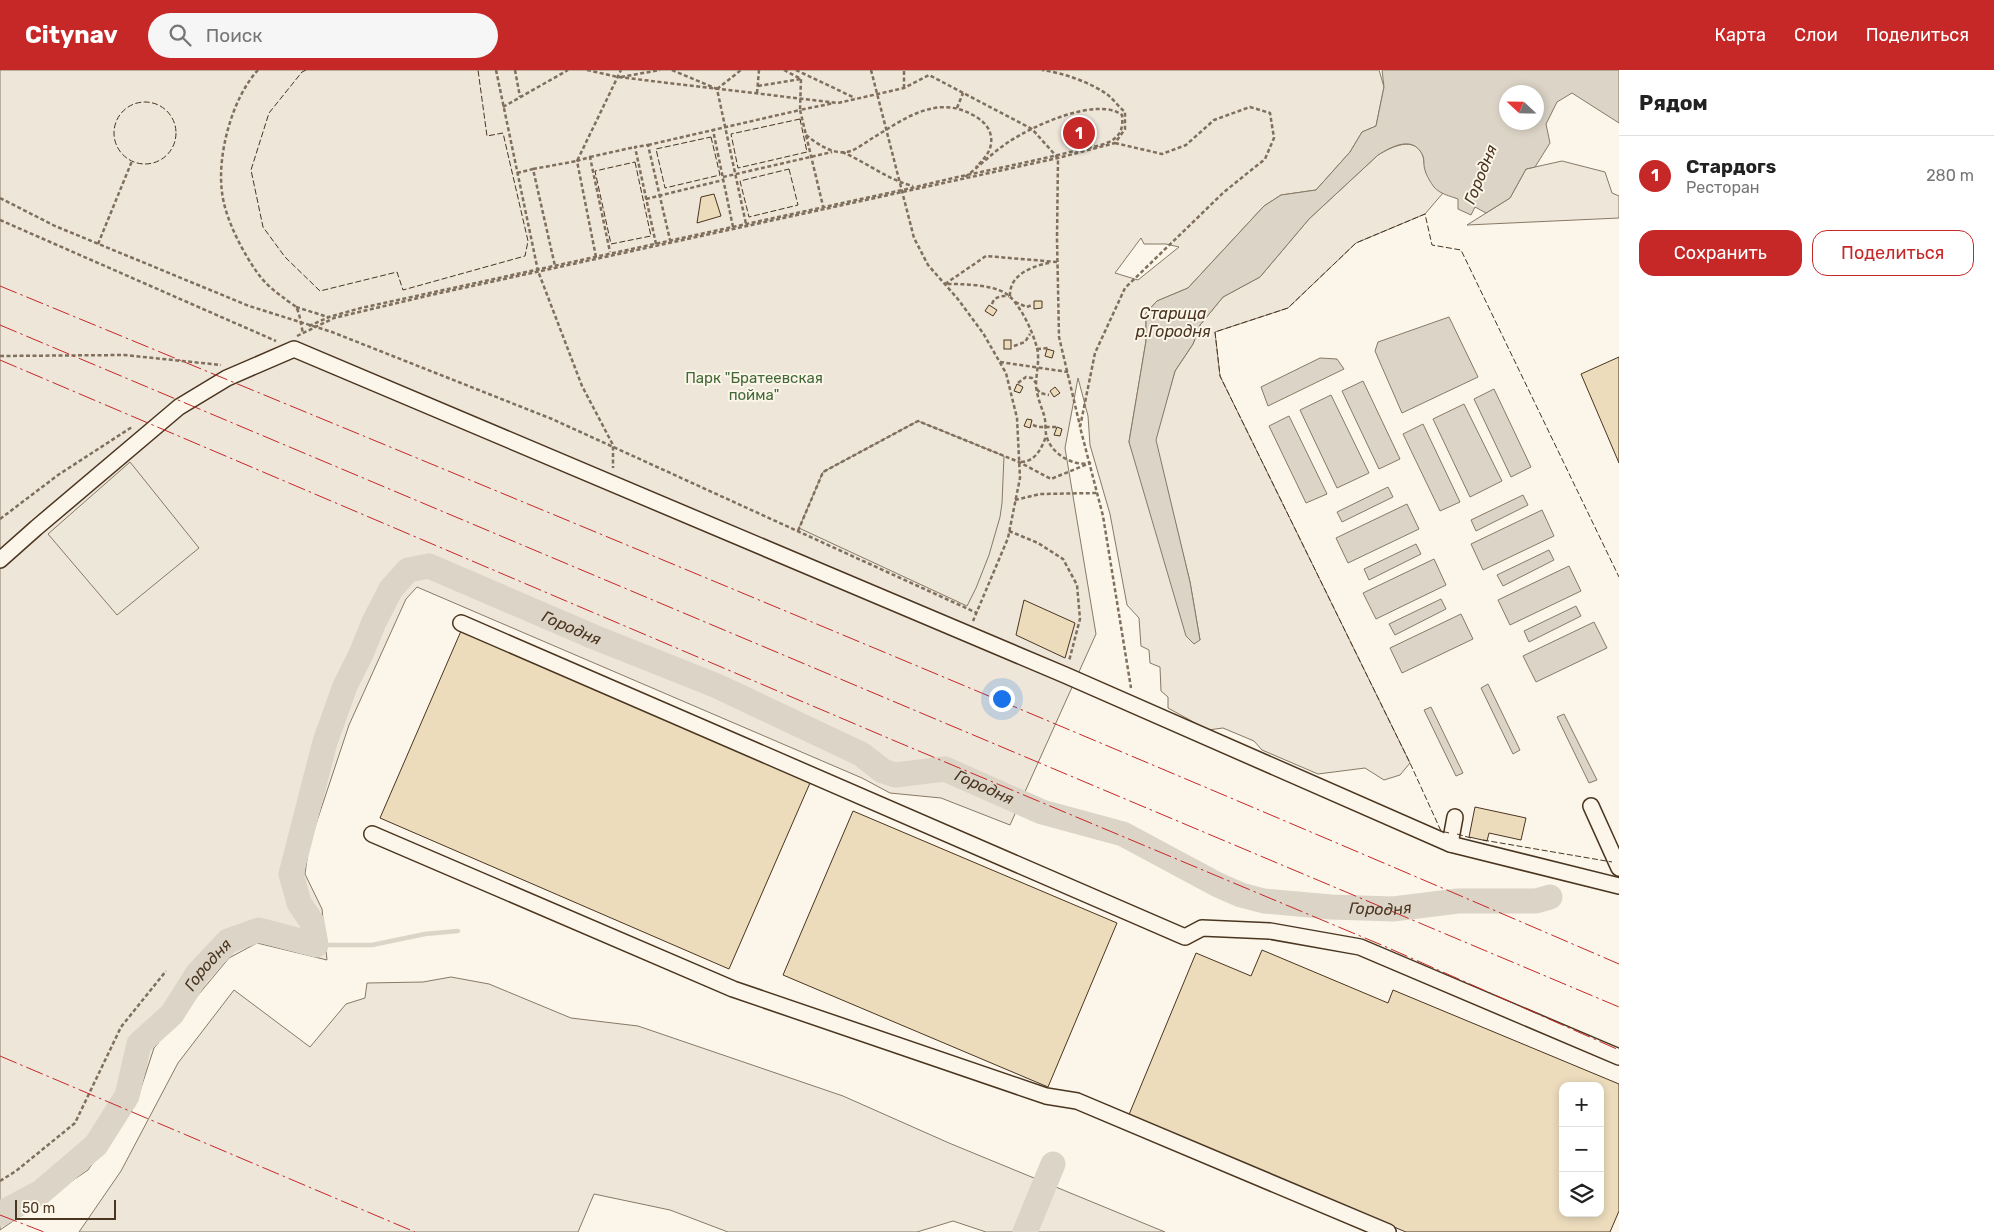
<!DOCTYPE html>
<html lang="ru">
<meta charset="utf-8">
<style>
:root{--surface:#fff;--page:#f6f6f6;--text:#222;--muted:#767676;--line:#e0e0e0;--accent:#c62828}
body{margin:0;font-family:Rubik,sans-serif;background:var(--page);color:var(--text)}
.controls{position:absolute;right:15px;bottom:15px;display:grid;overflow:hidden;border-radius:10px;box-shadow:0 2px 8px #0003}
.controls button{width:45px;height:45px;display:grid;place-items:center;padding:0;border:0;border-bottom:1px solid var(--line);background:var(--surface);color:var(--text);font:25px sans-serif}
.compass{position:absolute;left:1499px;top:15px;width:45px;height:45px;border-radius:50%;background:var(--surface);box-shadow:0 2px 8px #0003;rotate:292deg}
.scale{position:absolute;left:15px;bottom:12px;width:101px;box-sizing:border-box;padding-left:5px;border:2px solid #4a3520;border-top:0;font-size:14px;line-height:18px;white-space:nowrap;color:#4a3520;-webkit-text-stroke:4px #fbf6e9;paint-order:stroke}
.you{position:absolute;left:1001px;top:628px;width:18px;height:18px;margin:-12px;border:4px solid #fff;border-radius:50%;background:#1a73e8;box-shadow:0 0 0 8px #1a73e833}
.badge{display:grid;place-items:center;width:32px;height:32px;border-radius:50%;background:var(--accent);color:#fff;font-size:16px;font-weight:700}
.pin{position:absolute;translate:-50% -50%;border:2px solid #fff;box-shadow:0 1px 5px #0006}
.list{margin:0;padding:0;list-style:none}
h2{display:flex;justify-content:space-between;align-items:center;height:65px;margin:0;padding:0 20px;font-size:21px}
h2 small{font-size:16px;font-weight:400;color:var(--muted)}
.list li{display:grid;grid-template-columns:32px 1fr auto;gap:15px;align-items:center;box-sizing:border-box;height:80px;padding:0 20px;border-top:1px solid var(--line)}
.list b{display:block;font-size:19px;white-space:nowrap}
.list p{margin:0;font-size:16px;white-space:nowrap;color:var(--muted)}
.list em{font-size:16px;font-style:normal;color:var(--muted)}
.actions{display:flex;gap:10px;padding:15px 20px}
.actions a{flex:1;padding:11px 0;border:1px solid var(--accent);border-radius:15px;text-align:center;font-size:18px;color:var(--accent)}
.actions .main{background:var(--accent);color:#fff}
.icon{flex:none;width:28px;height:28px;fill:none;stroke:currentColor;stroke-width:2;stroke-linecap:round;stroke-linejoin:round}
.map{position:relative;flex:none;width:1619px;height:1162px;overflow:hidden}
header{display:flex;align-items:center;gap:30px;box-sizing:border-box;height:70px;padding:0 25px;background:var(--accent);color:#fff}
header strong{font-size:24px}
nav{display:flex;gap:28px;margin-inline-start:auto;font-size:18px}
.search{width:350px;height:45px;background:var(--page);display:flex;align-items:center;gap:12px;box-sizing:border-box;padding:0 18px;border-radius:28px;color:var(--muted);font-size:19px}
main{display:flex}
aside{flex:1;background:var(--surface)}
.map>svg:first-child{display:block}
</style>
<header>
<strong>Citynav</strong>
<div class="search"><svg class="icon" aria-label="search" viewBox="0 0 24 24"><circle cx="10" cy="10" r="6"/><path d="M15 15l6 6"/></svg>Поиск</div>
<nav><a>Карта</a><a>Слои</a><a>Поделиться</a></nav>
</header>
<main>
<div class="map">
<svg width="1619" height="1162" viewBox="0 0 1619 1162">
<rect width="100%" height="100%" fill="#fbf6e9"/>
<g fill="#ede6d9" stroke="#887966" fill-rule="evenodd">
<path d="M0,0H1379L1384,17L1376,56L1362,62L1350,82L1316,120L1281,125L1264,136L1188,218L1157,231L1146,243V271L1129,372L1200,570L1190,512L1155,370L1175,301L1193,274L1200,255L1223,227L1260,207L1309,149L1378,85C1391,77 1415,65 1423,86C1424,89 1424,94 1425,98C1427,108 1435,117 1443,123L1425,144L1356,173L1288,238L1215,262L1220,306L1410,693L1400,705L1384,710L1365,698L1318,704L1262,680L1254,671L1223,658L1208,660L1168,638V627L1161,621L1160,597L1150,593L1149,580L1141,576L1139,548L1127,535L1110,444L1090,375L1088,346L1078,308L1065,378L1096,564L1010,755L941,728L890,723L862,708L417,517L406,529L349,655L309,775L305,804L322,839L327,890L257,873L229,888L154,978L138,1027L88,1100L0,1160ZM1141,168L1144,174H1166L1179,177L1138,210L1115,203Z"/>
<path d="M1562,91L1605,102L1612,123L1619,126V148L1467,155L1510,128L1526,99Z"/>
<path d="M451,907L489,914L571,948L638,956L843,1026L949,1073L1165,1162H986L953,1151L917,1162H728L670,1140L594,1124L578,1162H79L121,1101L178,993L234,920L310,977L346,934L365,928L367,913L423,912Z"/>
</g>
<g fill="#ede7d9" stroke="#887966">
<path d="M918,351L1004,386L1002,433L1000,447L989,485L976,518L967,536L799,458L823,402Z"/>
<path d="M130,392L199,478L117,545L48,464Z"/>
</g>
<g fill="#dcd4c6" stroke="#887966" fill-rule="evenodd">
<path d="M1382,0H1619V53L1572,23L1557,32L1546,54L1550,73L1535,97L1526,99L1510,128L1486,143L1475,137L1471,145L1458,139V129C1450,126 1440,124 1434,117C1431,113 1426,105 1425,100C1423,95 1425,89 1422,84C1412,65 1391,77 1378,85L1309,149L1260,207L1223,227L1200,255L1193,274L1175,301L1156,370L1190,512L1200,570L1194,574L1186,566L1129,372L1146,271V243L1157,231L1188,218L1264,136L1281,125L1316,120L1350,82L1362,62L1376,56L1384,17ZM1506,22H1536V52H1506Z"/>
<path d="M1449,247L1478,307L1402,343L1375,281L1378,272Z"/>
<path d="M1320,288L1337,289L1344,299L1268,336L1261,317Z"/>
<path d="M1363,311L1400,389L1379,399L1342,321Z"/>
<path d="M1494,319L1531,397L1511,407L1474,329Z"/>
<path d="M1331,325L1369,403L1337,418L1300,340Z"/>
<path d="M1464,334L1502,411L1470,427L1433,349Z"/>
<path d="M1289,346L1327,424L1306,433L1269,356Z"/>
<path d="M1423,354L1460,432L1440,441L1403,364Z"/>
<path d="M1388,417L1393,427L1342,452L1337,442Z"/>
<path d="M1523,425L1528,435L1476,461L1471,450Z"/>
<path d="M1407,434L1419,459L1348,493L1336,468Z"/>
<path d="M1542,440L1554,466L1483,500L1471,474Z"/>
<path d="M1416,474L1421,484L1369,510L1364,499Z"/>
<path d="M1549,480L1554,490L1503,516L1497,505Z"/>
<path d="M1434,489L1446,515L1376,549L1363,523Z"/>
<path d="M1569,496L1581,521L1510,555L1498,530Z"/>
<path d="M1441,529L1446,539L1395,565L1389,554Z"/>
<path d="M1576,536L1581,546L1529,572L1524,561Z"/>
<path d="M1461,544L1473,569L1402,603L1390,578Z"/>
<path d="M1594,552L1607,578L1536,612L1523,586Z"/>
<path d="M1488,614L1520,680L1513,684L1481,618Z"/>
<path d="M1431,637L1463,703L1456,706L1424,640Z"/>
<path d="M1564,644L1597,710L1589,713L1557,647Z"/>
</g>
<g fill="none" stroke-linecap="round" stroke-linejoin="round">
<path stroke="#dcd4c6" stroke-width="4.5" d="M316,875H372L425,864L458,861"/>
<g stroke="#dcd4c6" stroke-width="25">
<path id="s1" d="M0,1144L41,1122L96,1075L127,1026L139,974L172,944L198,903L228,871L259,860L316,875L312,852L299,833L291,804L325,672L345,616L361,584L374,552L391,519L408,500L429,496L594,567L717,616L861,684L883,701L895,705L945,699L1042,742L1123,764L1218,815L1241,825L1264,831L1331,837L1393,839L1458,831H1536L1550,827"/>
<path d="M1025,1162L1053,1094"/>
</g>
</g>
<g fill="#ecdcbc" stroke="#4a3520" fill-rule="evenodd">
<path d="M714,124L721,146L697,153L701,127Z"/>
<path d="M1034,231H1042V238L1034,239Z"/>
<path d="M989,235L997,240L993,246L985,241Z"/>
<rect x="1004" y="270" width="7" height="9"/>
<path d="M1047,279L1054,281L1052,288L1045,286Z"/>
<path d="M1619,287V393L1581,304Z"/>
<path d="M1017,314L1023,317L1020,323L1014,321Z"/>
<path d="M1055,317L1060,323L1054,327L1050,321Z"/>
<path d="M1027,349L1032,350L1030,358L1024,356Z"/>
<path d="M1057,357L1062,359L1060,366L1054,365Z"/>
<path d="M1024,530L1075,553L1065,588L1016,565Z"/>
<path d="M461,561L810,713L729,899L380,748Z"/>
<path d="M1475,737L1526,748L1521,770L1489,763L1487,771L1469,767Z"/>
<path d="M853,741L1117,853L1048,1017L783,905Z"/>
<path d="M1262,880L1388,933L1393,920L1619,1014V1141L1610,1162H1406L1128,1047L1196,883L1251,906ZM1563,1016H1600V1143H1563Z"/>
</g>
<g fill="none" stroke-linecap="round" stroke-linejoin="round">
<defs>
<g id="minor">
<path d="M0,490L36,458L179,337L227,308L294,279L1065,605L1450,774L1619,816"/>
<path d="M461,553L1185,867L1202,858L1270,861L1360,877L1619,987"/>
<path d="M1591,736L1619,798"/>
<path d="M372,764L733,919L1046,1026L1077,1031L1388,1162"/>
<path d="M1450,774L1455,747"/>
</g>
</defs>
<use href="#minor" stroke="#4a3520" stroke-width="18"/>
<g stroke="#7f6f5c" stroke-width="2.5" stroke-dasharray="4 2.5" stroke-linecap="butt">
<path d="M258,0C232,28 217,85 222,122C225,149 243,183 259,205C265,213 275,222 284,228C287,231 293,234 296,237C300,243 301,256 303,263"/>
<path d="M496,0L538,201L582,316L613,375V398"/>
<path d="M515,0L520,27"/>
<path d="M587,0L618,7L838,33L904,18L929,5L1032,59L1058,88L1057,169L1059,267L1080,356"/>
<path d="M672,0L717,19L746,154"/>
<path d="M784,0L801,9L800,40L834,33"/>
<path d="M796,0L855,28"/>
<path d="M871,0L914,168L928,195L957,228L983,263L1006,303L1017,348L1020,408L1008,468L973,551"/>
<path d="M621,7L660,0"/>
<path d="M758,16L801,9"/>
<path d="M904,18V0"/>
<path d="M717,19L741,0"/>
<path d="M757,23L759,0"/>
<path d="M503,37L568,0"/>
<path d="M957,38L963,23"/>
<path d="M806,65C819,75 834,86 851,81C858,78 865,73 871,69C903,50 935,24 973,45C982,50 990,57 991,67C993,80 984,89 976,97"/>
<path d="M1115,73L1162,84L1186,75L1214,50L1250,37L1270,43L1274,68L1265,89L1224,122L1125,218L1095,283L1080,357L1103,446L1131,618"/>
<path d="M648,75L713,60"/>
<path d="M842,82C866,92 888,110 913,116"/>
<path d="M590,87L635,77"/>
<path d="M533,99L577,91L621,0"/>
<path d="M517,103L533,99L555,196"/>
<path d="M723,107L832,82"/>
<path d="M0,128L55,156L249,236L332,262L552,349L977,543"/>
<path d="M646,129L723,110"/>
<path d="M0,150L276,271"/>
<path d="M733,157L713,60L800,40L823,136"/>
<path d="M98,174L132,91"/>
<path d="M656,174L635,77L648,75L670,170"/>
<path d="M596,187L577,91L590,87L610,182"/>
<path d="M1010,226C1009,205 1032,196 1049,193"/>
<path d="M1015,232L1027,237L1032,235"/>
<path d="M992,234C995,226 1001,226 1009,226"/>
<path d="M296,237L328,247"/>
<path d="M309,256L329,247L361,238L916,117C970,103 1024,94 1078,80C1089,77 1105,76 1114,69C1122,63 1123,55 1122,45C1097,26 1033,56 1010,71C994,81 980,96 965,107"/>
<path d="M297,266L334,248L431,225L1058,88L1115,73L1125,59V42C1119,37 1114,30 1108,25C1090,12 1063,3 1042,0"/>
<path d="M1014,276L1025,272L1030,264"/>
<path d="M1037,279L1048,278"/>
<path d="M0,286L124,285L221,295"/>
<path d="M1000,292L1068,302"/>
<path d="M1018,313L1026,307L1032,308L1036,313"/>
<path d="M1037,319L1040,323L1049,325"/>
<path d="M1033,355L1038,357H1058"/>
<path d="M1021,392C1035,392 1042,378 1046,366"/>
<path d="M1015,430L1040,424L1097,423"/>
<path d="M0,449L58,405L132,357"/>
<path d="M798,461L823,402L918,351L1019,392L1051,409L1090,393C1072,397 1049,382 1046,364C1045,358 1046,351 1044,345C1041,336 1037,326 1036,316C1036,303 1040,290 1037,278C1033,262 1019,231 1005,223C990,214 961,214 945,214L986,186L1057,192"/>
<path d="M1009,461L1038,473L1063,489L1077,515L1080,549L1069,591"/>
<path d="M0,1111L16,1101L75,1053L121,957L166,901"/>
</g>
<use href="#minor" stroke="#fbf6e9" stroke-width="15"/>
<g stroke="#4a3520" stroke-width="1" stroke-dasharray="6 2.5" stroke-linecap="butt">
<path d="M306,0L302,2L269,43L251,100L263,157L285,187L320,221L397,202L403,220L525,186L528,171L503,63L487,66L478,0"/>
<circle cx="145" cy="63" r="31"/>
<path d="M800,49L807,82L738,98L731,64Z"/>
<path d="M711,67L720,105L665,118L656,79Z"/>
<path d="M635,92L651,166L611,174L595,101Z"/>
<path d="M789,99L798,135L749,147L740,111Z"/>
<path d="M1449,763L1441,761L1410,693L1220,306L1215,262L1288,238L1356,173L1425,144L1432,175L1461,180L1619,507"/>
<path d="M1457,764L1471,768"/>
<path d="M1483,770L1612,792"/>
</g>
<g stroke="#c62828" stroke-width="1" stroke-dasharray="18 4 2.5 4" stroke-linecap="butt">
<path d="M0,216C541,439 1082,662 1619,894"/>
<path d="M0,255L1619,937"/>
<path d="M0,290L895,671L1384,876L1619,980"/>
<path d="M0,986L415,1162"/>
<path d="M0,1145L44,1162"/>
</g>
</g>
<g text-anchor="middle" stroke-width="4" stroke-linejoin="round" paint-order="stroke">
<g font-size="15" fill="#436837" stroke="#fbf6e9">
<text x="754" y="313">Парк "Братеевская<tspan x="754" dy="17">пойма"</tspan></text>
</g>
<g font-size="16" font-style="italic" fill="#4a3520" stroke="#fbf6e9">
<text transform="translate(1480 104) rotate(-68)" y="6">Городня</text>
<text x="1173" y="249">Старица<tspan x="1173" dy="18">р.Городня</tspan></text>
<text dy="6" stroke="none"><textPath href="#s1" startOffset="1041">Городня</textPath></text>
<text dy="6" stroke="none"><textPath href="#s1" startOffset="1491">Городня</textPath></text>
<text dy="6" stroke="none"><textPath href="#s1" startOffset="1911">Городня</textPath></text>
<text dy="6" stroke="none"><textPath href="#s1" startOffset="336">Городня</textPath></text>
</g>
</g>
</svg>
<div class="controls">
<button>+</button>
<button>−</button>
<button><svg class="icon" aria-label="layers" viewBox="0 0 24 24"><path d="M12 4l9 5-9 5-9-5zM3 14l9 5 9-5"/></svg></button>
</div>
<svg class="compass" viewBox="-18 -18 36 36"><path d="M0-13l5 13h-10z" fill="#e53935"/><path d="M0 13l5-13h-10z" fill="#767676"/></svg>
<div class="scale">50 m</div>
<div class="you"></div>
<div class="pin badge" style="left:1079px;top:63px">1</div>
</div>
<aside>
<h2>Рядом<small></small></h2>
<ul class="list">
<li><span class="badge">1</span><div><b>Стардогs</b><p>Ресторан</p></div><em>280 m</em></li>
</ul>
<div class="actions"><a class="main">Сохранить</a><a>Поделиться</a></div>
</aside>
</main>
